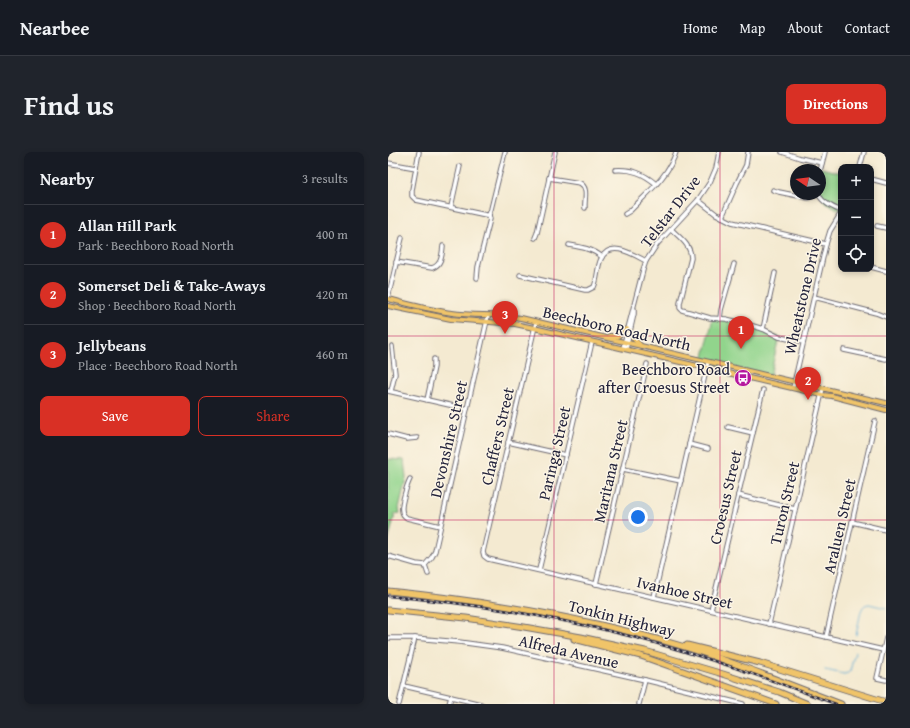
<!DOCTYPE html>
<meta charset="utf-8">
<style>
:root{--surface:#171b24;--page:#20242c;--text:#f1f3f6;--muted:#9ea1a6;--line:#363941;--accent:#d93025}
body{margin:0;font-family:"Gentium Book Plus",serif;background:var(--page);color:var(--text)}
.controls{position:absolute;right:12px;top:12px;display:grid;overflow:hidden;border-radius:8px;box-shadow:0 2px 6px #0003}
.controls button{width:36px;height:36px;display:grid;place-items:center;padding:0;border:0;border-bottom:1px solid var(--line);background:var(--surface);color:var(--text);font:20px sans-serif}
.compass{position:absolute;left:402px;top:12px;width:36px;height:36px;border-radius:50%;background:var(--surface);box-shadow:0 2px 6px #0003;rotate:283deg}
.you{position:absolute;left:250px;top:365px;width:14px;height:14px;margin:-10px;border:3px solid #fff;border-radius:50%;background:#1a73e8;box-shadow:0 0 0 6px #1a73e833}
.badge{display:grid;place-items:center;width:26px;height:26px;border-radius:50%;background:var(--accent);color:#fff;font-size:13px;font-weight:700}
.pin{position:absolute;translate:-50% -33px;filter:drop-shadow(0 1px 2px #0008)}
.pin::after{content:'';position:absolute;top:21px;width:14px;height:12px;background:inherit;clip-path:polygon(0 0,100% 0,50% 100%)}
.list{margin:0;padding:0;list-style:none}
h2{display:flex;justify-content:space-between;align-items:center;height:52px;margin:0;padding:0 16px;font-size:17px}
h2 small{font-size:13px;font-weight:400;color:var(--muted)}
.list li{display:grid;grid-template-columns:26px 1fr auto;gap:12px;align-items:center;box-sizing:border-box;height:60px;padding:0 16px;border-top:1px solid var(--line)}
.list b{display:block;font-size:15px;white-space:nowrap}
.list p{margin:0;font-size:13px;white-space:nowrap;color:var(--muted)}
.list em{font-size:13px;font-style:normal;color:var(--muted)}
.actions{display:flex;gap:8px;padding:12px 16px}
.actions a{flex:1;padding:9px 0;border:1px solid var(--accent);border-radius:8px;text-align:center;font-size:14px;color:var(--accent)}
.actions .main{background:var(--accent);color:#fff}
.icon{flex:none;width:22px;height:22px;fill:none;stroke:currentColor;stroke-width:2;stroke-linecap:round;stroke-linejoin:round}
.map{position:relative;flex:none;width:498px;height:552px;overflow:hidden;border-radius:8px}
header{display:flex;align-items:center;gap:24px;box-sizing:border-box;height:56px;padding:0 20px;background:var(--surface);border-bottom:1px solid var(--line)}
header strong{font-size:19px}
nav{display:flex;gap:22px;margin-inline-start:auto;font-size:14px}
.intro{display:flex;align-items:center;justify-content:space-between;box-sizing:border-box;height:96px;padding:0 24px}
h1{margin:0;font-size:28px}
.button{padding:10px 18px;border-radius:8px;background:var(--accent);color:#fff;font-size:14px;font-weight:700}
main{display:flex;gap:24px;padding:0 24px}
aside{flex:1;background:var(--surface);border-radius:8px;box-shadow:0 2px 6px #0003}
.map>svg:first-child{display:block}
</style>
<header>
<strong>Nearbee</strong>
<nav><a>Home</a><a>Map</a><a>About</a><a>Contact</a></nav>
</header>
<div class="intro"><h1>Find us</h1><a class="button">Directions</a></div>
<main>
<aside>
<h2>Nearby<small>3 results</small></h2>
<ul class="list">
<li><span class="badge">1</span><div><b>Allan Hill Park</b><p>Park · Beechboro Road North</p></div><em>400 m</em></li>
<li><span class="badge">2</span><div><b>Somerset Deli &amp; Take-Aways</b><p>Shop · Beechboro Road North</p></div><em>420 m</em></li>
<li><span class="badge">3</span><div><b>Jellybeans</b><p>Place · Beechboro Road North</p></div><em>460 m</em></li>
</ul>
<div class="actions"><a class="main">Save</a><a>Share</a></div>
</aside>
<div class="map">
<svg width="498" height="552" viewBox="0 0 498 552">
<rect width="100%" height="100%" fill="#fcf5e5"/>
<filter id="ink" filterUnits="userSpaceOnUse"><feTurbulence type="fractalNoise" baseFrequency=".025" numOctaves="2"/><feDisplacementMap in="SourceGraphic" scale="8" xChannelSelector="R" yChannelSelector="G"/><feConvolveMatrix kernelMatrix="1 2 1 2 8 2 1 2 1" color-interpolation-filters="sRGB"/></filter>
<filter id="wash" filterUnits="userSpaceOnUse"><feTurbulence type="fractalNoise" baseFrequency=".012" numOctaves="4" result="noise"/><feDisplacementMap in="SourceGraphic" scale="16" xChannelSelector="R" yChannelSelector="G"/><feGaussianBlur stdDeviation="0.9" result="paint"/><feColorMatrix in="noise" values="0 0 0 0 0 0 0 0 0 0 0 0 0 0 0 0 0 1.4 0 .05"/><feComposite in="paint" operator="in"/></filter>
<g filter="url(#wash)">
<rect width="100%" height="100%" fill="#f4ead1"/>
<g fill="#91d48c" stroke="#5a7b64">
<path d="M433,16L453,21V59L437,50L432,42V19Z"/>
<path d="M325,166L355,171L391,185L382,224L315,209Z"/>
<path d="M0,307L16,308L18,326L11,356L12,361L7,362L0,390Z"/>
</g>
<g fill="none" stroke-linecap="round" stroke-linejoin="round">
<g stroke="#5aa9d4" stroke-width="1">
<path d="M468,483L473,459L475,455L477,453L481,452L498,456"/>
<path d="M437,518L456,522L460,521L462,519L467,500"/>
</g>
</g>
</g>
<g filter="url(#ink)">
<g fill="none" stroke-linecap="round" stroke-linejoin="round">
<defs>
<g id="minor">
<path d="M31,0L24,38V44L28,48L98,63H101L103,57L117,0"/>
<path d="M394,0L412,6L434,11"/>
<path d="M0,11L28,16"/>
<path d="M472,15L476,0"/>
<path d="M227,18C244,17 255,21 268,32"/>
<path d="M432,19L437,0"/>
<path d="M161,26L192,31C201,36 196,47 197,56"/>
<path d="M483,27L498,31"/>
<path d="M385,38L391,40L420,46L430,43"/>
<path d="M430,42C435,51 444,55 453,59"/>
<path d="M310,48L328,62L344,70L438,92"/>
<path d="M63,55L72,14"/>
<path d="M237,62L242,59C258,42 281,24 288,0"/>
<path d="M334,65L349,31L358,13L360,0"/>
<path d="M489,74L498,76"/>
<path d="M283,77C292,86 303,93 303,106L292,151V156L294,158L322,166L338,167L355,171L375,177L391,185L415,190"/>
<path d="M147,86L149,81L167,0"/>
<path d="M181,93C193,95 205,97 214,105"/>
<path d="M8,110L44,116C54,113 54,102 55,94"/>
<path d="M483,115L498,119"/>
<path d="M132,123L197,138H200L206,135C210,126 209,115 213,107C222,87 246,103 258,109"/>
<path d="M89,126L90,115L102,67L101,63"/>
<path d="M426,145L488,161L498,165"/>
<path d="M0,146L13,90L14,86"/>
<path d="M332,167L333,158L346,112"/>
<path d="M148,170L95,400L96,404L100,407L495,498"/>
<path d="M375,177L387,121"/>
<path d="M235,196L255,118L258,109L270,91L272,89L310,48L322,30L328,16L331,0"/>
<path d="M238,197L246,162V157"/>
<path d="M456,198L498,207"/>
<path d="M405,236L438,92L442,79L453,61"/>
<path d="M0,239L79,257"/>
<path d="M3,239L7,222L4,194"/>
<path d="M39,248L46,215V207"/>
<path d="M340,275L365,281"/>
<path d="M0,282L19,287L29,286"/>
<path d="M120,290L178,303"/>
<path d="M301,292L320,297"/>
<path d="M235,317L293,329"/>
<path d="M22,327C19,333 13,352 14,358C14,362 16,364 19,366L52,374"/>
<path d="M350,343L407,357"/>
<path d="M464,370L498,378"/>
<path d="M0,404L28,412L37,413"/>
<path d="M37,413L44,405L47,399L100,164"/>
<path d="M37,413L40,422"/>
<path d="M151,418L204,190"/>
<path d="M208,432L259,212"/>
<path d="M266,445L320,210"/>
<path d="M323,458L375,238"/>
<path d="M381,472L435,236"/>
<path d="M438,485L487,269"/>
<path d="M0,486H27L71,490L114,496L257,528L355,552"/>
<path d="M498,486L489,526L498,528"/>
<path d="M16,534L93,552"/>
<path d="M11,552L27,486"/>
<path d="M61,552L63,545"/>
<path d="M251,552L257,528"/>
</g>
<g id="major">
<path d="M0,147C21,152 43,158 64,161C87,164 110,162 133,166L498,251"/>
<path d="M0,154L63,167L127,172L146,176L434,243L444,244L498,258"/>
<path d="M242,179L245,186L252,193"/>
<path d="M221,184H230L239,177"/>
</g>
<g id="highway">
<path d="M0,439C100,449 200,466 297,495C350,511 401,533 453,552"/>
<path d="M0,458L78,466L136,475L193,485L220,491L257,499L335,522L391,540L420,552"/>
<path d="M186,487L253,504L388,552"/>
<path d="M299,493L372,511L498,550"/>
</g>
</defs>
<use href="#minor" stroke="#6c6870" stroke-width="5.5"/>
<use href="#major" stroke="#6c6870" stroke-width="6"/>
<use href="#highway" stroke="#6c6870" stroke-width="7"/>
<use href="#minor" stroke="#fff" stroke-width="3.5"/>
<use href="#major" stroke="#f0c469" stroke-width="4"/>
<use href="#highway" stroke="#f0c469" stroke-width="5"/>
<defs>
<path id="rail" d="M0,444C81,451 162,464 241,484C311,502 380,527 448,552"/>
</defs>
<use href="#rail" stroke="#22223b" stroke-width="2.5"/>
<use href="#rail" stroke="#fcf5e5" stroke-width="1" stroke-dasharray="3" stroke-linecap="butt"/>
</g>
</g>
<path fill="none" stroke="#c2185b" stroke-width="1" stroke-opacity="0.55" d="M166,0V552M332,0V552M0,184H498M0,368H498"/>
<defs>
<symbol id="bus-disc" viewBox="-11 -11 22 22"><circle r="9.5" fill="#b5179e" stroke="#fcf5e5"/><path d="M-5-6H5V4H4V6H2V4H-2V6H-4V4H-5ZM-3.5-4V0h7V-4ZM-3.5 1.2v1.5H-2V1.2ZM2 1.2v1.5H3.5V1.2Z" fill="#fff"/></symbol>
</defs>
<g fill-rule="evenodd">
<use href="#bus-disc" x="345" y="216" width="20" height="20"/>
</g>
<g text-anchor="middle" stroke-width="3" stroke-linejoin="round" paint-order="stroke">
<g font-size="16" fill="#22223b" stroke="#fcf5e5">
<text transform="translate(282 59) rotate(-52)" y="6">Telstar Drive</text>
<text transform="translate(414 144) rotate(-77)" y="6">Wheatstone Drive</text>
<text transform="translate(229 176) rotate(13)" y="6">Beechboro Road North</text>
<text transform="translate(109 284) rotate(-77)" y="6">Chaffers Street</text>
<text transform="translate(60 287) rotate(-77)" y="6">Devonshire Street</text>
<text transform="translate(166 301) rotate(-77)" y="6">Paringa Street</text>
<text transform="translate(222 319) rotate(-77)" y="6">Maritana Street</text>
<text transform="translate(337 345) rotate(-77)" y="6">Croesus Street</text>
<text transform="translate(396 351) rotate(-77)" y="6">Turon Street</text>
<text transform="translate(451 374) rotate(-77)" y="6">Araluen Street</text>
<text transform="translate(297 440) rotate(13)" y="6">Ivanhoe Street</text>
<text transform="translate(234 466) rotate(14)" y="6">Tonkin Highway</text>
<text transform="translate(181 499) rotate(13)" y="6">Alfreda Avenue</text>
</g>
<g font-size="16" fill="#22223b" stroke="#fcf5e5" text-anchor="end">
<text x="342" y="223">Beechboro Road<tspan x="342" dy="18">after Croesus Street</tspan></text>
</g>
</g>
</svg>
<div class="controls">
<button>+</button>
<button>−</button>
<button><svg class="icon" aria-label="locate" viewBox="0 0 24 24"><circle cx="12" cy="12" r="6"/><path d="M12 2v4M12 18v4M2 12h4M18 12h4"/></svg></button>
</div>
<svg class="compass" viewBox="-18 -18 36 36"><path d="M0-13l5 13h-10z" fill="#e53935"/><path d="M0 13l5-13h-10z" fill="#9ea1a6"/></svg>
<div class="you"></div>
<div class="pin badge" style="left:353px;top:197px">1</div>
<div class="pin badge" style="left:420px;top:248px">2</div>
<div class="pin badge" style="left:117px;top:182px">3</div>
</div>
</main>
